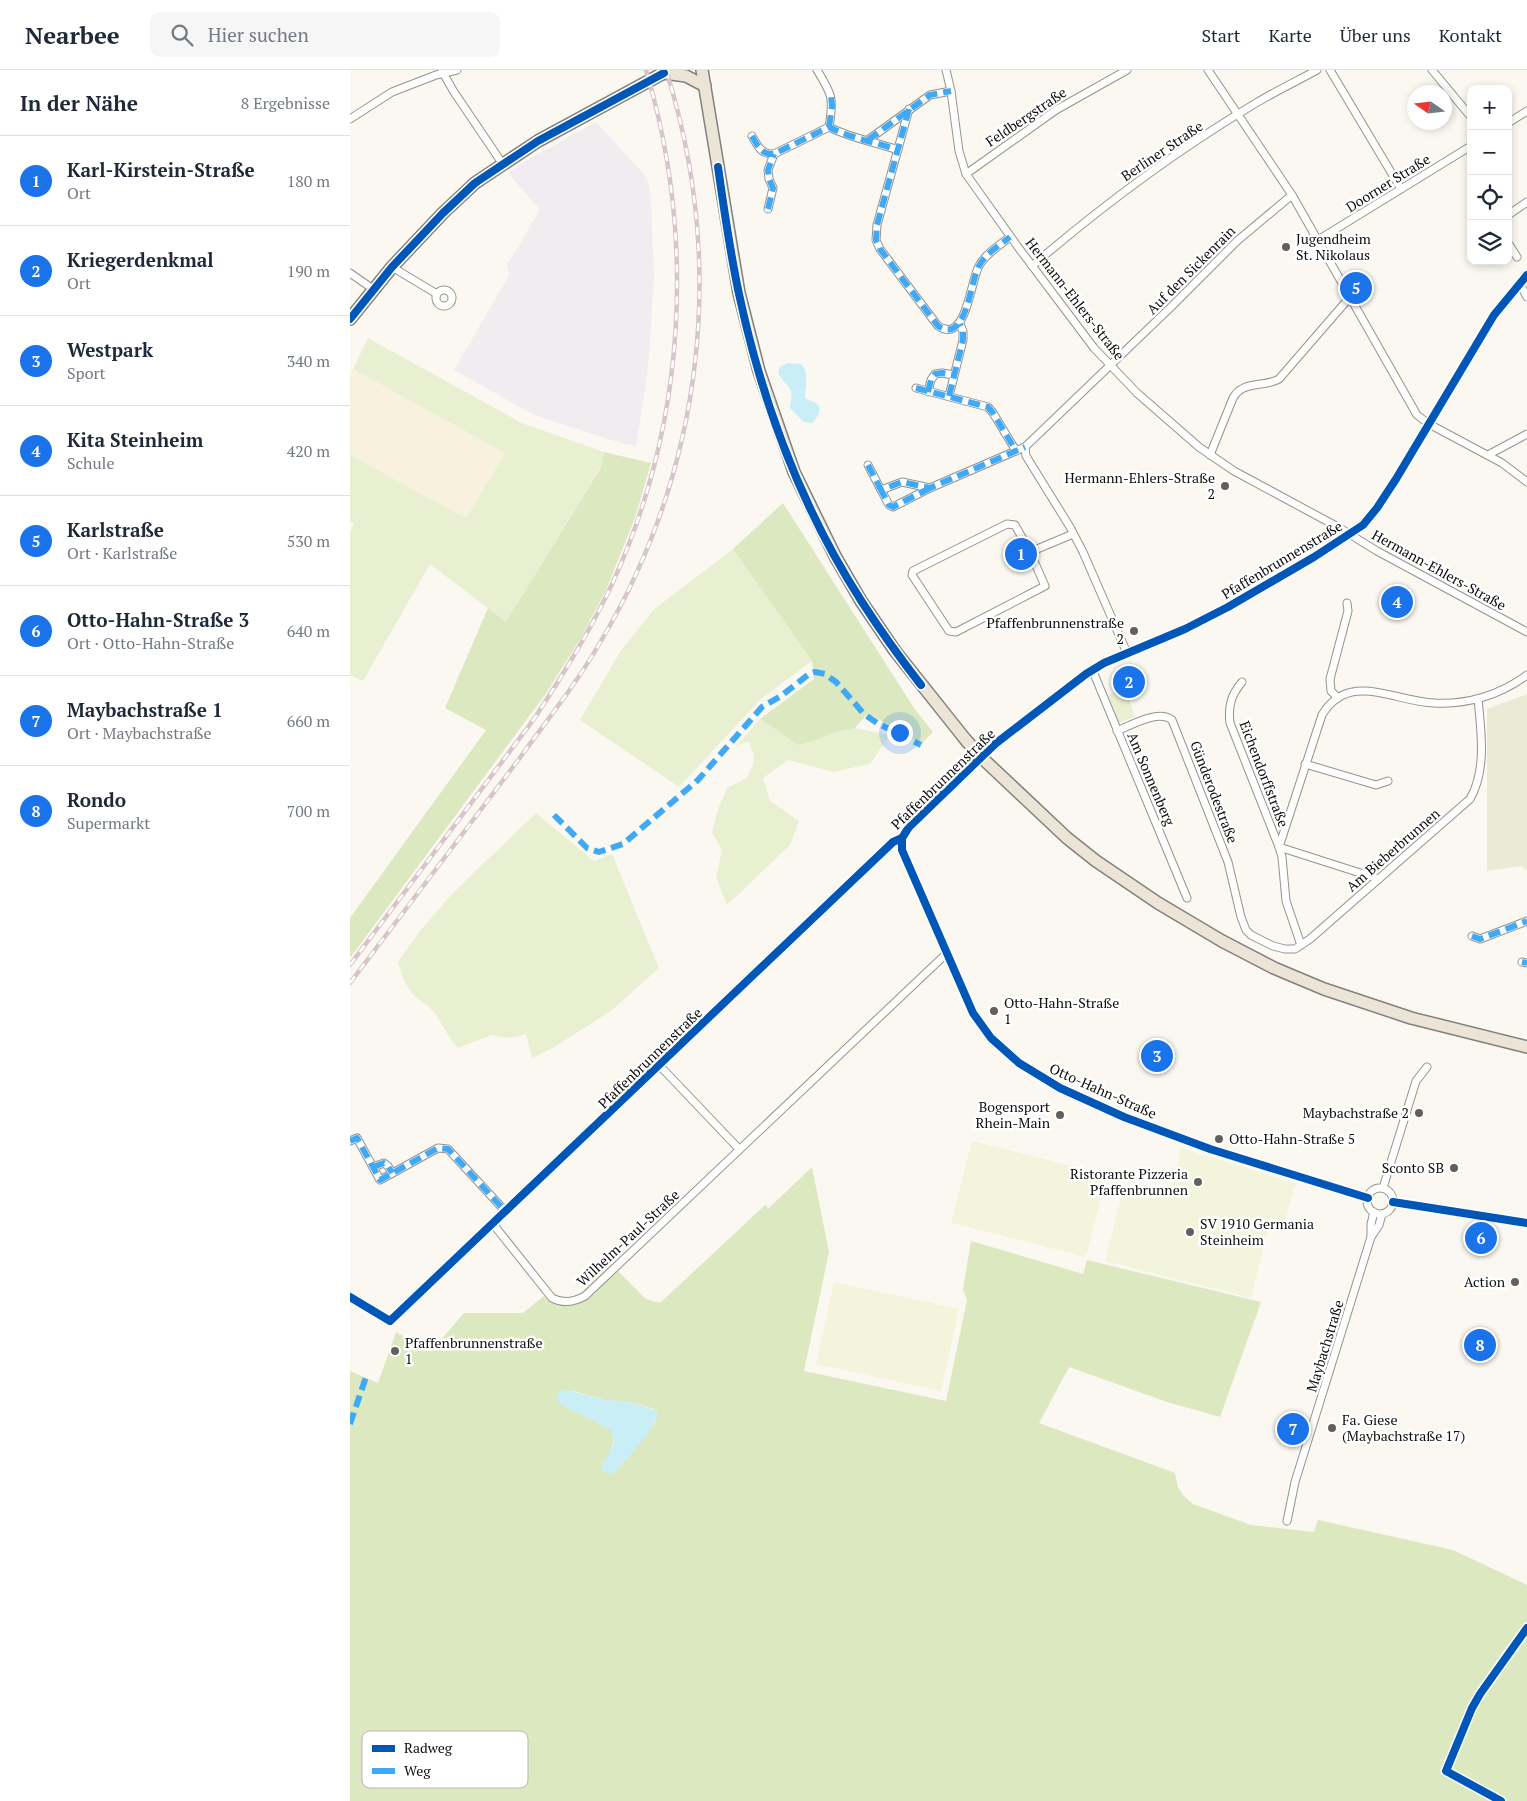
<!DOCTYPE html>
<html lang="de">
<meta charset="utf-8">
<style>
:root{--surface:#fff;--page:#f6f6f7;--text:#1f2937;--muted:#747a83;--line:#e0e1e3;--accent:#1a73e8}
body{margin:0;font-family:"PT Serif",serif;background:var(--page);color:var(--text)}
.controls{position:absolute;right:15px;top:15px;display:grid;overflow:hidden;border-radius:10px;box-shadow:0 2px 8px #0003}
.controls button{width:45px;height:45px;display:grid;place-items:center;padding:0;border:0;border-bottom:1px solid var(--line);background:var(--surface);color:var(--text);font:25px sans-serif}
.compass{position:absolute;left:1057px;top:15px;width:45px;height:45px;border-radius:50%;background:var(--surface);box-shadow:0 2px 8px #0003;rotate:284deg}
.you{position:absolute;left:549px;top:662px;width:18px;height:18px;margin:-12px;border:4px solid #fff;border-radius:50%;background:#1a73e8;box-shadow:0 0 0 8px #1a73e833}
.badge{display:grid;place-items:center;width:32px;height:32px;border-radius:50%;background:var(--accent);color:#fff;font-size:16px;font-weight:700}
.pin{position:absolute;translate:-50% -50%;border:2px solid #fff;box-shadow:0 1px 5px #0006}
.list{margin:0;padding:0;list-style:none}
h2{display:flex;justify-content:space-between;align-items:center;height:65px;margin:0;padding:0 20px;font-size:21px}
h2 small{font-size:16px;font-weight:400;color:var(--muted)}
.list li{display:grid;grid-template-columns:32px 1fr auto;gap:15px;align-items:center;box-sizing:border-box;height:90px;padding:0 20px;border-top:1px solid var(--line)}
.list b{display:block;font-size:19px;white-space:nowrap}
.list p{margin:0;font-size:16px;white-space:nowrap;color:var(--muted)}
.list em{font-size:16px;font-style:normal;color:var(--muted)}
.icon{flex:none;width:28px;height:28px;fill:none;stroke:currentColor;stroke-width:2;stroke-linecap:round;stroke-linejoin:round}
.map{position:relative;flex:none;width:1177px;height:1731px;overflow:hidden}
header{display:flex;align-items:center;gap:30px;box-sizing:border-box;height:70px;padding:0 25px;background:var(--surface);border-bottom:1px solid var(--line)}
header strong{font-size:24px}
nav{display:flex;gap:28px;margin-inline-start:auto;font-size:18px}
.search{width:350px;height:45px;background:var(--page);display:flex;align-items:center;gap:12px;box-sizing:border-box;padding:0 18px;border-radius:10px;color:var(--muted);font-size:19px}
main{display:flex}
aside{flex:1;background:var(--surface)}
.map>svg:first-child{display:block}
</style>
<header>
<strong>Nearbee</strong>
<div class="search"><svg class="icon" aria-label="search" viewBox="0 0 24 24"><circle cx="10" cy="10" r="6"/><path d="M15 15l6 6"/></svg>Hier suchen</div>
<nav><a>Start</a><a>Karte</a><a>Über uns</a><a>Kontakt</a></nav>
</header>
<main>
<aside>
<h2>In der Nähe<small>8 Ergebnisse</small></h2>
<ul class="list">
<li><span class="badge">1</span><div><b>Karl-Kirstein-Straße</b><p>Ort</p></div><em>180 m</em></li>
<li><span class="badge">2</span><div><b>Kriegerdenkmal</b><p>Ort</p></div><em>190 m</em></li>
<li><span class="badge">3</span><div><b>Westpark</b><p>Sport</p></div><em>340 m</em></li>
<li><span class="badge">4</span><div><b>Kita Steinheim</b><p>Schule</p></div><em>420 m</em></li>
<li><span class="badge">5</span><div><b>Karlstraße</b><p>Ort · Karlstraße</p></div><em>530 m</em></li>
<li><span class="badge">6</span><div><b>Otto-Hahn-Straße 3</b><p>Ort · Otto-Hahn-Straße</p></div><em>640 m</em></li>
<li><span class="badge">7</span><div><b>Maybachstraße 1</b><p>Ort · Maybachstraße</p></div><em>660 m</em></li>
<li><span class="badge">8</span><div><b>Rondo</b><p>Supermarkt</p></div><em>700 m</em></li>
</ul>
</aside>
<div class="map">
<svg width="1177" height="1731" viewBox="0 0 1177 1731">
<rect width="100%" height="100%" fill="#fbf8f2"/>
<path fill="#f1ecef" d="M246,52L293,103L298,112L301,131L304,205L300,274L296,314L286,376L274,374L184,345L104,300L159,205L157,195L190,140L158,103L172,93Z"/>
<path fill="#f8f1de" d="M3,299L155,383L116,448L0,385V306Z"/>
<g fill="#e9f0d2">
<path d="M18,268L172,353L254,382L251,396L156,552L80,494L13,611L0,605V462L4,454L0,452V385L116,448L155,383L3,299Z"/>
<path d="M383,479L462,591L411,629L329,717L230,650L270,582L303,540Z"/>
<path d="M775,619L785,647L768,653L758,625Z"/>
<path d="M410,649L448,675L467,670L482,663L505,658L540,665L520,694L483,702L438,690L413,708L420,731L449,751L440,775L377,835L366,808L372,780L362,762L368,739L377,718L397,708L403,694L404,686L399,671L386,676Z"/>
<path d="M186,743L244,791L262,784L309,898L261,941L201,979L182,988L176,964L160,968L142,965L108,978C96,966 92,951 81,939C77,934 70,931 66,927C55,917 52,905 48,892L69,862L102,824Z"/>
</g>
<g fill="#dbe8c0" fill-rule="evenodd">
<path d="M254,382L301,393L285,448L256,520L232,566L197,622L0,888V848L136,660L95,638L138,538L156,552L251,397Z"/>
<path d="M433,433L564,638L583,662L571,674L518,643L505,658L482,663L467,670L448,675L410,649L464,609L462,591L383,479Z"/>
<path d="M462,1097L479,1182L454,1301L596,1331L617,1230L613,1219L621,1171L733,1204L737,1190L911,1232L870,1347L817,1332L719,1297L689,1353L825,1403L828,1417L833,1425L843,1434L901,1455L964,1462L968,1450L1103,1480L1177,1515V1731H0V1301L28,1313L46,1262L81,1281L114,1243H173L194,1226C201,1234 209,1234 219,1234L261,1194L296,1229L310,1233L415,1135L419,1138ZM223,1321L255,1330L280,1332L304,1339L306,1351L280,1384L257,1389C262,1378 266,1371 261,1359L210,1334Z"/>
</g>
<path fill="#eaebd6" d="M1177,624V799L1175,800L1172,796L1137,801V639Z"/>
<g fill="#f2f4dc">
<path d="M622,1071L757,1105L736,1187L601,1153Z"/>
<path d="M831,1078L946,1113L935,1151L921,1148L901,1228L755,1191L774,1115L819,1127Z"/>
<path d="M484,1212L609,1239L591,1321L466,1294Z"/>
</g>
<g fill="#c9eef5">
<path d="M438,293L451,294C460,304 455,316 455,328C458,331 464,331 467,334C473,339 467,349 462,353L454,352L440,338C440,333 443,327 441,321C440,314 415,300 438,293Z"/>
<path d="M216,1320L255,1330L280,1332L308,1341C310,1353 273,1395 263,1404L251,1401V1398C257,1384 269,1377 261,1360L210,1334C206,1330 207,1325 210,1321Z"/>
</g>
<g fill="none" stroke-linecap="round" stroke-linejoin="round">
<defs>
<g id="minor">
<path d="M467,0C482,24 484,28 479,57"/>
<path d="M596,0L601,21L609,81L616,104L668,177L744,278L787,323L849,377L884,401L988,457L1027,481L1177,562"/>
<path d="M858,0L942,125L1067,345L1079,354L1152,393L1177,412"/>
<path d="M980,0L1051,119"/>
<path d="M1082,0L1121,47"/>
<path d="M92,1L104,22L152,93"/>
<path d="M559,39L527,155L526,170L530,179L588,256C617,275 620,211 629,196C635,184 650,175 660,167"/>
<path d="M0,49L42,22L86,5L107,0"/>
<path d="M1158,53L1177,41"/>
<path d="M402,66C408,76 411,85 424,84L479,57C500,68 525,72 548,80"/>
<path d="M518,70L580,25L601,21"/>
<path d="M616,104L706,40L777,0"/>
<path d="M418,139L423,118L419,109L418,100L424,84"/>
<path d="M1158,145L1177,132"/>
<path d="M968,170L1121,76"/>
<path d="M1158,173L1167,187"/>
<path d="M682,196C752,136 827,80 906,33C926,21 947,11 967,0"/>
<path d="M42,197L87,224"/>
<path d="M0,203L23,219"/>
<path d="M1170,214L1177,227"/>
<circle cx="94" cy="228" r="8"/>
<path d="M566,318L638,337L643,343L666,381"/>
<path d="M578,322L581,310L585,304L592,303L604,305"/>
<path d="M599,326L613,270V261L610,254"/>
<path d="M860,385L883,328C893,310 913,318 929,309L1000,227"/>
<path d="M1138,385L1177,364"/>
<path d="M518,395L531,420"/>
<path d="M580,418L543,437L539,435L531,420L552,412L580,418L675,377"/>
<path d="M680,482L665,455L657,454L563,501L562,505L599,561L606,562L695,516L680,482L723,464"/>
<path d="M777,583L733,482L720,457L676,386L675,377L821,237L887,171L942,125"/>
<path d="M742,599L837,828"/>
<path d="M892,612C881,625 878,636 880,653L929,777L932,787L936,831L951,875"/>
<path d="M988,628L981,621L980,609L998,541L997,533"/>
<path d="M767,661C781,655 809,639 822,650L878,792L891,847L896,860L901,865L923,876L935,879H945L960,869L1120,729C1137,700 1131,660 1128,629"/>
<path d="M955,694L1026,715L1038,711"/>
<path d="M552,768V780L623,943L641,968L669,993L710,1018L774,1047L860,1079L1018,1128"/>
<path d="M929,777L972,645C999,600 1045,632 1084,633C1117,635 1150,625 1177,605"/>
<path d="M929,777L1029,809"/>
<path d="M1122,866L1130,869L1177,851"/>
<path d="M1172,892L1177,893"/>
<path d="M310,996L389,1079"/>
<path d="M0,1071L7,1068L30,1110L88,1078L98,1079L156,1142"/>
<path d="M23,1097L34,1093L38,1096L42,1103"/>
<path d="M1033,1118L1066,1011L1077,997"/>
<circle cx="1030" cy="1131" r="13"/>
<path d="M1043,1132L1177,1153"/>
<path d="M143,1154L202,1228C213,1234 224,1232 235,1226L596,884"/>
<path d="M1021,1167V1154L1024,1142"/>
<path d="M0,1227L40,1251L543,772L552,768L559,757L645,674L736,604L754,593L835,559L878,537L964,487L1013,455L1027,438L1046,409L1144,245L1177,205"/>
<path d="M937,1451L945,1412L1021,1167L1029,1155L1032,1144"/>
</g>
<g id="primary">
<path d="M352,0L389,223L409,301L444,402L485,486L511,531L545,581L615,669L631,687L717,768L746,791L808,833L872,871L924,898L974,919L1061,948L1177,977"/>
<path d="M314,3L336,6L355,16"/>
<path d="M0,249L42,197L93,143L125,113L188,71L319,0"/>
</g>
</defs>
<use href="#minor" stroke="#959391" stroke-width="9"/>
<use href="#primary" stroke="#82817e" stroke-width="14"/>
<use href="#minor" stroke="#fefefd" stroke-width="7"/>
<use href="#primary" stroke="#ede4d8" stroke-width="11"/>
<defs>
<g id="rail">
<path d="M0,895L184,649C213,605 241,560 263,512C336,352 346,168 296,0"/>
<path d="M0,913C56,838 113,764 169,689C197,650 227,613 251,571C354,397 377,193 316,0"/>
</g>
</defs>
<use href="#rail" stroke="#d7c5c8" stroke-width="4.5"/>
<use href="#rail" stroke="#fff" stroke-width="2.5" stroke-dasharray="8" stroke-linecap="butt"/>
<g stroke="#3fa9f5" stroke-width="6" stroke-dasharray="12 6" stroke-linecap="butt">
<path d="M559,39L527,155L526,170L530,179L588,256C617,275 620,211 629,196C635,184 650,175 660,167"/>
<path d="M479,57L482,36L481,26"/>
<path d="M402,66C408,76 411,85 424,84L479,57C500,68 525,72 548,80"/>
<path d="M518,70L580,25L601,21"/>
<path d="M418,139L423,118L419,109L418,100L424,84"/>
<path d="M566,318L638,337L643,343L666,381"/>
<path d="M578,322L581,310L585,304L592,303L604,305"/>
<path d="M599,326L613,270V261L610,254"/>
<path d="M518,395L531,420"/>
<path d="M580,418L543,437L539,435L531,420L552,412L580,418L675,377"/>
<path d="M204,745L237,778L249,782L273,774L348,710L412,637L431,626L459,604L465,602L475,604L486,612L514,644L527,653L571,675"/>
<path d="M1122,866L1130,869L1177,851"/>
<path d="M1172,892L1177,893"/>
<path d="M0,1071L7,1068L30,1110L88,1078L98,1079L156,1142"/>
<path d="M23,1097L34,1093L38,1096L42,1103"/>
<path d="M0,1354L16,1307"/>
</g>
<defs>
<g id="cycleway">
<path d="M368,97C374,140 380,182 389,224C412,332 452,439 512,532C530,560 550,588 571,615"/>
<path d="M0,249L42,197L93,143L125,113L188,71L314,3"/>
<path d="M552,768V780L623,943L641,968L669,993L710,1018L774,1047L860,1079L1018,1128"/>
<path d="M1043,1132L1177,1153"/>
<path d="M0,1227L40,1251L543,772L552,768L559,757L645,674L736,604L754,593L835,559L878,537L964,487L1013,455L1027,438L1046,409L1144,245L1177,205"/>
<path d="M1151,1731L1096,1701L1122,1638L1130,1624L1177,1558"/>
</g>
</defs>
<use href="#cycleway" stroke="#fff" stroke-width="11"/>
<use href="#cycleway" stroke="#0057b8" stroke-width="8"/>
</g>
<g fill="#61605e" stroke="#fff" stroke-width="2">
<circle cx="936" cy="177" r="5"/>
<circle cx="875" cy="416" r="5"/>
<circle cx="784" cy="561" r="5"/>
<circle cx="644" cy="941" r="5"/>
<circle cx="1069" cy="1043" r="5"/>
<circle cx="710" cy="1045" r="5"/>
<circle cx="869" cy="1069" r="5"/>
<circle cx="1104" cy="1098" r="5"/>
<circle cx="848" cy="1112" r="5"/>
<circle cx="840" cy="1162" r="5"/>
<circle cx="1165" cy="1212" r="5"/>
<circle cx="45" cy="1281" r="5"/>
<circle cx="982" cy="1358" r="5"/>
</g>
<g text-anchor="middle" stroke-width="5" stroke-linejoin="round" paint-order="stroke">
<g font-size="14" fill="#0e0e0e" stroke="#fff">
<text transform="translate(676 47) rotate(-34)" y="5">Feldbergstraße</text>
<text transform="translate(812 81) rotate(-34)" y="5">Berliner Straße</text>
<text transform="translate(1038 113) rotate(-32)" y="5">Doorner Straße</text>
<text transform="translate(841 200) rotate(-45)" y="5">Auf den Sickenrain</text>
<text transform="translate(725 229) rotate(52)" y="5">Hermann-Ehlers-Straße</text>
<text transform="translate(932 490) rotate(-31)" y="5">Pfaffenbrunnenstraße</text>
<text transform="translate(1089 500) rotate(29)" y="5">Hermann-Ehlers-Straße</text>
<text transform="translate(914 704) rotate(69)" y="5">Eichendorffstraße</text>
<text transform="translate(593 709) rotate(-44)" y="5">Pfaffenbrunnenstraße</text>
<text transform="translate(801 709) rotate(67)" y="5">Am Sonnenberg</text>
<text transform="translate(864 722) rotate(69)" y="5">Günderodestraße</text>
<text transform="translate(1043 780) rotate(-41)" y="5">Am Bieberbrunnen</text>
<text transform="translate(300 988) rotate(-44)" y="5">Pfaffenbrunnenstraße</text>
<text transform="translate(753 1021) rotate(24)" y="5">Otto-Hahn-Straße</text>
<text transform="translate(278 1168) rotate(-43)" y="5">Wilhelm-Paul-Straße</text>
<text transform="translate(975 1276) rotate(-73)" y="5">Maybachstraße</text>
</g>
<g font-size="14" fill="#0e0e0e" stroke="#fff" text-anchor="end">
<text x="946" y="174" text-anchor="start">Jugendheim<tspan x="946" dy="16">St. Nikolaus</tspan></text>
<text x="865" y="413">Hermann-Ehlers-Straße<tspan x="865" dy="16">2</tspan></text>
<text x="774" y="558">Pfaffenbrunnenstraße<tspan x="774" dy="16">2</tspan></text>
<text x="654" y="938" text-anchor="start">Otto-Hahn-Straße<tspan x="654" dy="16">1</tspan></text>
<text x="700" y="1042">Bogensport<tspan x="700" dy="16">Rhein-Main</tspan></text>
<text x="1059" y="1048">Maybachstraße 2</text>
<text x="879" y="1074" text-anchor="start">Otto-Hahn-Straße 5</text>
<text x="1094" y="1103">Sconto SB</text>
<text x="838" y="1109">Ristorante Pizzeria<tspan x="838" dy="16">Pfaffenbrunnen</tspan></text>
<text x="850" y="1159" text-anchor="start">SV 1910 Germania<tspan x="850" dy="16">Steinheim</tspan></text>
<text x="1155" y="1217">Action</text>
<text x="55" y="1278" text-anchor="start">Pfaffenbrunnenstraße<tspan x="55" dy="16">1</tspan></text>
<text x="992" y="1355" text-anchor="start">Fa. Giese<tspan x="992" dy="16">(Maybachstraße 17)</tspan></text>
</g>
</g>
<rect x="12" y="1661" width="166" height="57" rx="8" fill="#fff" stroke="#b7b7b7" stroke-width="1"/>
<rect x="22" y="1675" width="23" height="7" fill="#0057b8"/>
<rect x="22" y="1698" width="23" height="6" fill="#3fa9f5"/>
<g font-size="14" fill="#0e0e0e">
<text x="54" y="1683">Radweg</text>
<text x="54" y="1706">Weg</text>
</g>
</svg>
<div class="controls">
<button>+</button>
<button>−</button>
<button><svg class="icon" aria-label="locate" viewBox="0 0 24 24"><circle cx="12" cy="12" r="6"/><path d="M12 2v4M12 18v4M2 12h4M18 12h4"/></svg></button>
<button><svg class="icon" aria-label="layers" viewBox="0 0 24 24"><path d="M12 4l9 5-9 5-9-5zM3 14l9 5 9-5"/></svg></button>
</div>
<svg class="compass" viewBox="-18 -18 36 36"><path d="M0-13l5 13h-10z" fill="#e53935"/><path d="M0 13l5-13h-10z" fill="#747a83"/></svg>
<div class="you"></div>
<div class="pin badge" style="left:671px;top:484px">1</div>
<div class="pin badge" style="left:779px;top:612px">2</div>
<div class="pin badge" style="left:807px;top:986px">3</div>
<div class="pin badge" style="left:1047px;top:532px">4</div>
<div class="pin badge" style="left:1006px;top:218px">5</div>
<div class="pin badge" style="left:1131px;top:1168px">6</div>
<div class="pin badge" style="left:943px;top:1359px">7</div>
<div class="pin badge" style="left:1130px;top:1275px">8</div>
</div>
</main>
